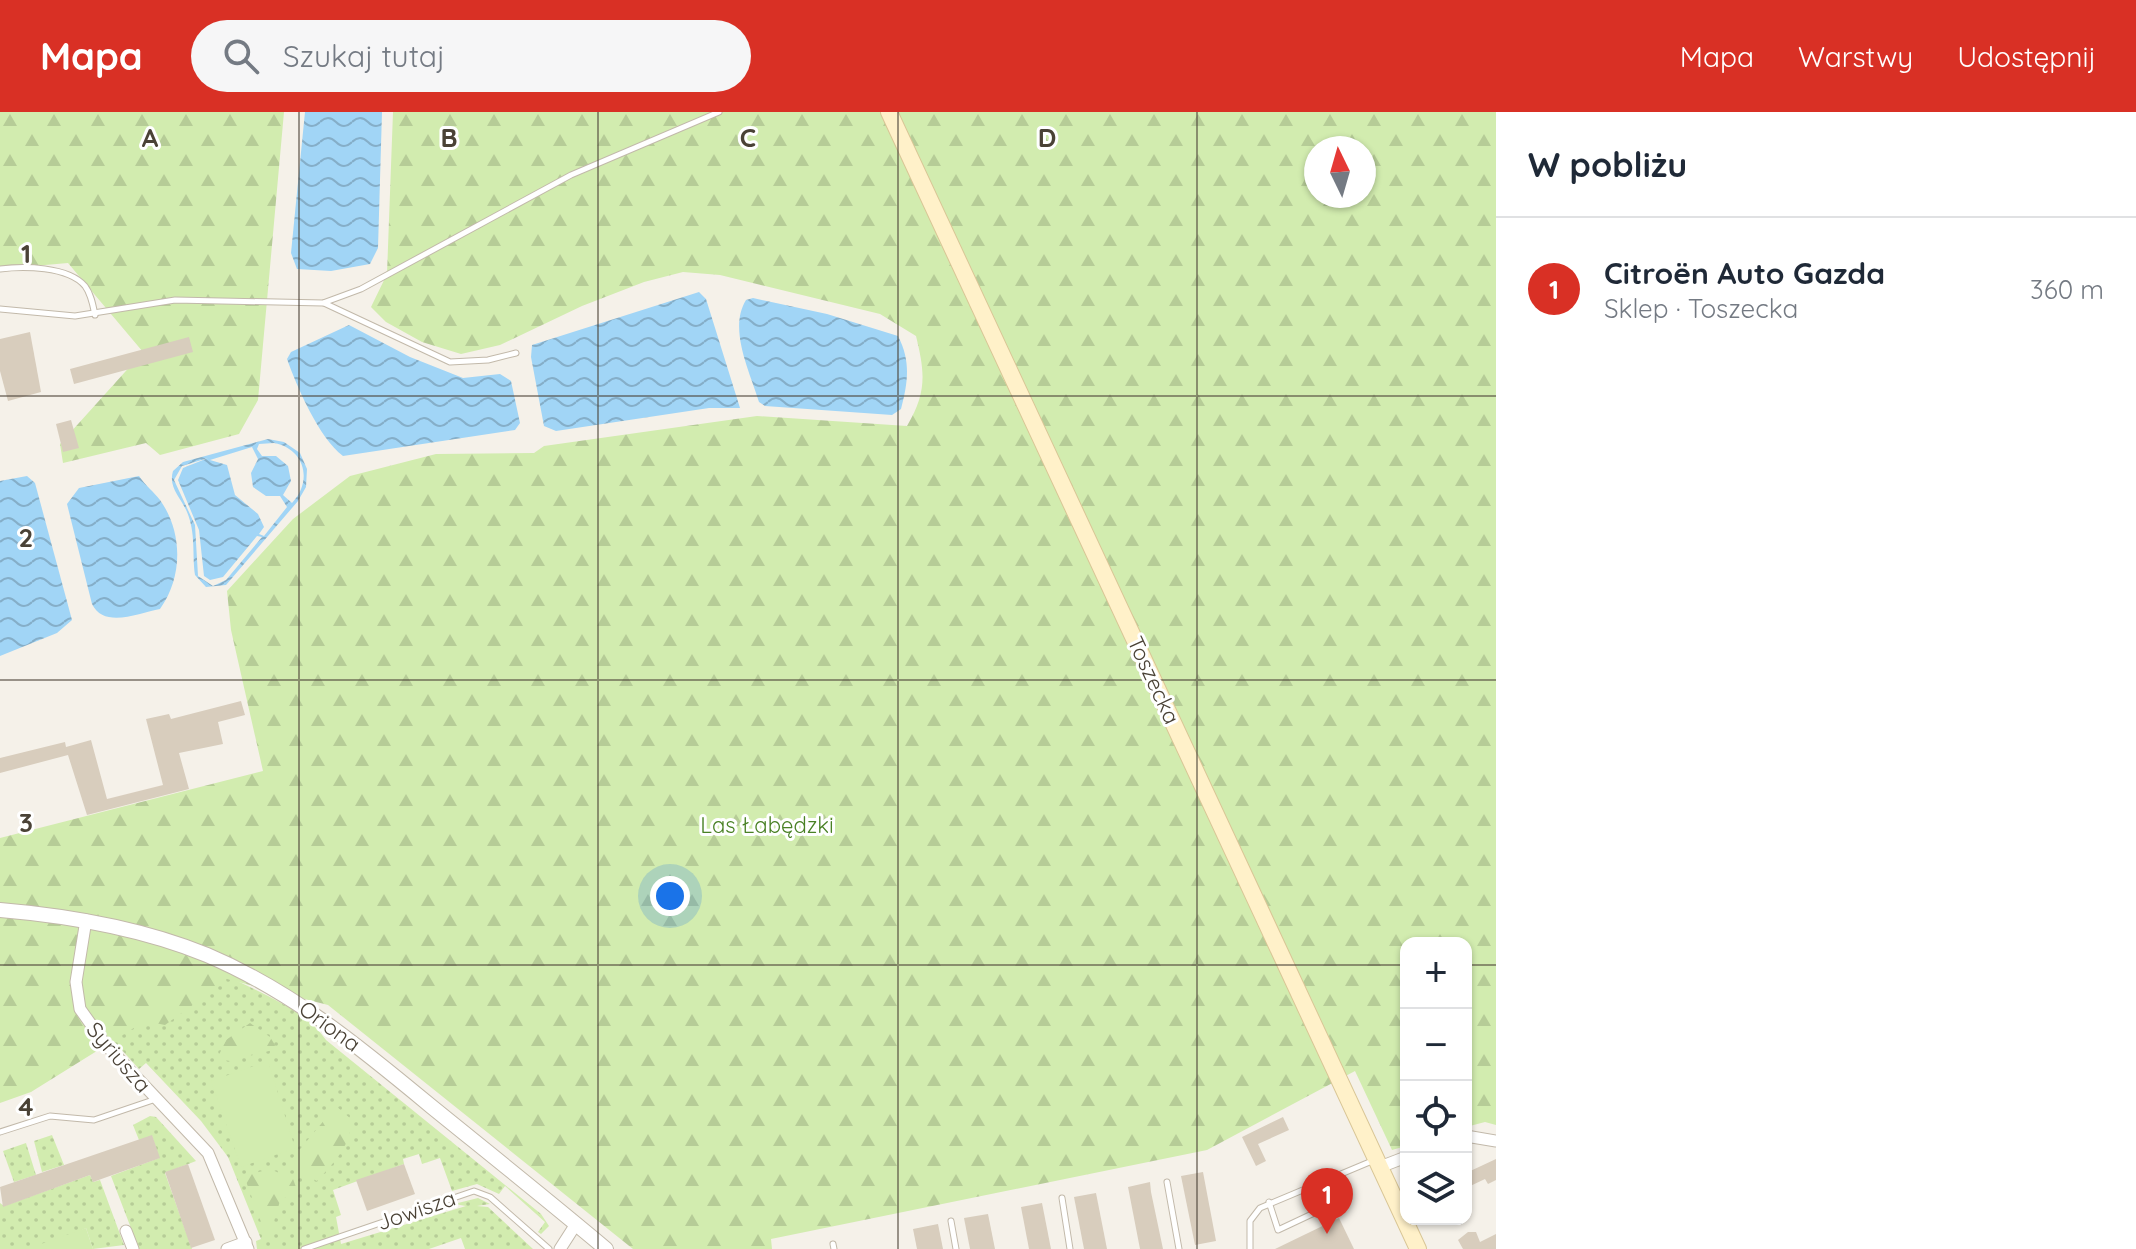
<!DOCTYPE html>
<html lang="pl">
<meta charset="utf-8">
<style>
:root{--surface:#fff;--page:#f6f6f7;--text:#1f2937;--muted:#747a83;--line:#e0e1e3;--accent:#d93025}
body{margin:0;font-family:Quicksand,sans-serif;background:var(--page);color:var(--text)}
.controls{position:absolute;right:24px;bottom:24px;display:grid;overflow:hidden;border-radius:16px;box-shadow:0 2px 6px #0004}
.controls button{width:72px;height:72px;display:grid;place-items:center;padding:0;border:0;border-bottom:2px solid var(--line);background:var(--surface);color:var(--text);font:40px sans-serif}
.compass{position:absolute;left:1304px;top:24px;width:72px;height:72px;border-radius:50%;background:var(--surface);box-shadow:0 2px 6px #0004;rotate:355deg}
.you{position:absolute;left:670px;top:784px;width:28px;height:28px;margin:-20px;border:6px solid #fff;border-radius:50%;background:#1a73e8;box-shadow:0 0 0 12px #1a73e833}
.badge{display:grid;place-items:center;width:52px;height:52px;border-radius:50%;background:var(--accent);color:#fff;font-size:26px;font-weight:700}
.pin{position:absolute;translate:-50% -66px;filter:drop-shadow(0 2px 4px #0008)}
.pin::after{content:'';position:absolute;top:42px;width:28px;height:24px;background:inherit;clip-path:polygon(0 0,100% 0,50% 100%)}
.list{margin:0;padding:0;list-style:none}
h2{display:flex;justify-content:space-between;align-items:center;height:104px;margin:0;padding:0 32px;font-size:34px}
h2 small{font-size:26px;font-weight:400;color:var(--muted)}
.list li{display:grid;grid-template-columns:52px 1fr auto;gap:24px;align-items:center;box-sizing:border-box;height:144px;padding:0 32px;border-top:2px solid var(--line)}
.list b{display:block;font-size:30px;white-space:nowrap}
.list p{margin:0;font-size:26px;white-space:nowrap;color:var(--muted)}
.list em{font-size:26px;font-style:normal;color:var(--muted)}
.icon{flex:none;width:44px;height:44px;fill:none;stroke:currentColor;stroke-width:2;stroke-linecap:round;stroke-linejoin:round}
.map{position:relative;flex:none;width:1496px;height:1137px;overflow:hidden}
header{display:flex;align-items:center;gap:48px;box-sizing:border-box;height:112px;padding:0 40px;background:var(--accent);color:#fff}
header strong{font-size:38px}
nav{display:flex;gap:44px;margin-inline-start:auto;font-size:28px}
.search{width:560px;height:72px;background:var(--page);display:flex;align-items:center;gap:20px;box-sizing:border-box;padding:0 28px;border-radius:44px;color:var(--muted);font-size:30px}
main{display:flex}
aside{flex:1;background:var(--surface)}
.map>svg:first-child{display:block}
</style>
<header>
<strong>Mapa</strong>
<div class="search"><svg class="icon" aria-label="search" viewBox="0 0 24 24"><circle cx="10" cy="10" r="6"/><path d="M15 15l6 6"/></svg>Szukaj tutaj</div>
<nav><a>Mapa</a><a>Warstwy</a><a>Udostępnij</a></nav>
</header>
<main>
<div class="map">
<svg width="1496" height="1137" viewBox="0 0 1496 1137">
<defs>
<pattern id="grass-dots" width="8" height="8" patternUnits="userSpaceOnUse" patternTransform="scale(2)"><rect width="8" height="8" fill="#d2ecaf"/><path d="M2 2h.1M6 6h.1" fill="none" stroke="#b6cc97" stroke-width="1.8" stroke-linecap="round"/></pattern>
<pattern id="forest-firs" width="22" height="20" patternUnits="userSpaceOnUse" patternTransform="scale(2)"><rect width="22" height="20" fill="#d2ecaf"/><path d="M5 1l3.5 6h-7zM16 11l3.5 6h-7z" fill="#b6cc97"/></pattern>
<pattern id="water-waves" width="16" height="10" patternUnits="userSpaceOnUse" patternTransform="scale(2)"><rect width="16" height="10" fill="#a1d5f6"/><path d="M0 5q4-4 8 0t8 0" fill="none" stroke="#85aec8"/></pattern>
</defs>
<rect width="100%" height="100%" fill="#f5f1e9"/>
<g fill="url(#grass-dots)">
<path d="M223,862C256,879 305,897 326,928L541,1102L549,1114L541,1122L538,1120L545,1110L505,1074L499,1082L477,1072L452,1079L440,1046L422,1052L419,1042L403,1047L404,1052L333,1078L341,1103L336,1105L341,1132L466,1094L454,1092L478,1086L490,1092L477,1094L488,1095L533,1137H465L461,1126L429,1137H257L256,1129L261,1127L228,1045L201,1009L146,951L139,957L103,917Z"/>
<path d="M150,1004L156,1005L196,1049L165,1061L192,1137H139L111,1064L159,1046L152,1024L139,1028L133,1013Z"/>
<path d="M52,1023L64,1053L42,1060L34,1029Z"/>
<path d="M26,1031L36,1063L14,1070L3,1039Z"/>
<path d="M90,1063L93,1070L100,1068L124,1133L93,1137L86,1116L43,1137H0V1091L4,1094Z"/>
</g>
<g fill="url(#forest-firs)" fill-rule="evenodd">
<path d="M0,0H284L258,288L239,322L160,343L146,331L63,351L60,332L143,240L68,151L0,157Z"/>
<path d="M393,0H1496V1013L1485,1010L1466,1015V831H1406V1034L1392,1038L1355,959L1207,1038L771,1127L772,1137H633L328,893L223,866L208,882L165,913L145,909L31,980L0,991V726L263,659L231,518L227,479L293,407L350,364L436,342L534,341L544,334L757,304L907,314C927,280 925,261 916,224L880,202L720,163L683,160L644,170L582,194L500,233L461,242L422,230L386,210L371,195L387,162ZM1316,36H1364V84H1316Z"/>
<path d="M250,911L270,925L275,933L273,938L230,949L217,947L226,928Z"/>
<path d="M336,994L351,1007C353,1031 333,1052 317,1069L290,1056L291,1048Z"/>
<path d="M270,1057L293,1067L297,1078L280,1089L268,1129L244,1064Z"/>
</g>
<g fill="#d2ecaf">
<path d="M268,949L295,1036L241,1055L211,969Z"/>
<path d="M86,1116L93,1137H43L41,1132Z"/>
</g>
<g fill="url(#water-waves)" fill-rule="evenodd">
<path d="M305,0H382L378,136L370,152L331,159L297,157L291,141Z"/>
<path d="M699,180L706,187L740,296H709L556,319L544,314L531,245L532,233Z"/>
<path d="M753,186L827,202L898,224C911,249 908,270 901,297L892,303L765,294L759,290C750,260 728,217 746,188Z"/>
<path d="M349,213L410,245L463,266L500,262L511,269L520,311L515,318L343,344C319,326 297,275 287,247L291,240Z"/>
<path d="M268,327L284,330L300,341L307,357L306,375L298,389L226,473L206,475L195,463C192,441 196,422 187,400C181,385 168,376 173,359L183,350ZM274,331C305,337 313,369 292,391L283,383L291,369L288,354L276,344H262L257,337L259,332ZM252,335L258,347L251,361L253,375L266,384H280L287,395L264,424L259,422L264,415L258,402L235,383L227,353L210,348ZM208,346L183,356L178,368L199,418L204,464L210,468L223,465L257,424L262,425L226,468L213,474L198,464L195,413L174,368L182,354Z"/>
<path d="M27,364L35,371L72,508L57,521L0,544V369Z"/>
<path d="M139,364C145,373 154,380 160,388C183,420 183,465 160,497C139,501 104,517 92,492L67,392L79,376Z"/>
</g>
<g fill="#d8cdbd">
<path d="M30,220L41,280L8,289L0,259V227Z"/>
<path d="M189,225L193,240L74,272L70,257Z"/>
<path d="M71,308L79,336L63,340L56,312Z"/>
<path d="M241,589L245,603L218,610L223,632L179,641L189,677L87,703L68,643L0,661V646L65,630L66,635L91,628L107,687L163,673L146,607L169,602L171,607Z"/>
<path d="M1283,1005L1289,1018L1258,1032L1266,1049L1256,1054L1242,1025Z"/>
<path d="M152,1023L160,1046L93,1070L90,1063L3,1095L0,1075Z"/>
<path d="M1496,1047V1068L1488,1072L1485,1067L1466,1076V1061Z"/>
<path d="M188,1052L215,1128L191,1136L165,1060Z"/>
<path d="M404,1052L415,1082L367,1099L356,1068Z"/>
<path d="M1203,1060L1216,1129L1195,1133L1181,1064Z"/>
<path d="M1150,1070L1151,1080L1163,1137H1140L1128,1075Z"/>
<path d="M1096,1081L1107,1137H1084L1074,1085Z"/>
<path d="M1042,1091L1051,1137H1029L1021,1095Z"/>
<path d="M988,1102L995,1137H970L964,1106Z"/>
<path d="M1339,1106L1354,1137H1275Z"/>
<path d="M938,1112L943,1137H917L913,1117Z"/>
<path d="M1468,1120H1476L1480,1130L1496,1122V1137H1463L1458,1128Z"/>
</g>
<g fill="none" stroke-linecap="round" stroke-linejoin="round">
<defs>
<g id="service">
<path d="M0,157C23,154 68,154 85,174C91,182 93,193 95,203"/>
<path d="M324,191L450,250L488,248L516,241"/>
<path d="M0,197L75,204L175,188L323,191L361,177L571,63L719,0"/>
<path d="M0,1020L50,1004L94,1008L156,987"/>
<path d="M1167,1070L1179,1137"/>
<path d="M1062,1086L1070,1137"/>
<path d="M1269,1090L1278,1118L1346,1086L1337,1063"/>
<path d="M951,1109L956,1137"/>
<path d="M833,1132L834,1137"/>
<path d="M304,1137L474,1079L490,1085L549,1137"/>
<path d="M1250,1137V1109L1260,1096L1372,1049"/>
</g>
<g id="minor">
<path d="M86,808L76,870L80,897L105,932L208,1041L248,1137"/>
<path d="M1466,1024L1496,1029"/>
<path d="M1380,1055L1406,1045"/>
<path d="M126,1119L133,1137"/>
<path d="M227,1137L246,1130"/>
<path d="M560,1137L576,1112"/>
</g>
<path id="tertiary" d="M0,798C71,804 141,816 207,843C292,879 361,936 432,995C490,1042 549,1089 606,1137"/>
<path id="secondary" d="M889,0L1418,1137"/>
</defs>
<use href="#service" stroke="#c2b9aa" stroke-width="7"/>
<use href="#minor" stroke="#c2b9aa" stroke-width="13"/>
<use href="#tertiary" stroke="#c2b9aa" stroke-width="16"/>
<use href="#secondary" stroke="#d9c696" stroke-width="18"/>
<use href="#service" stroke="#fff" stroke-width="5"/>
<use href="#minor" stroke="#fff" stroke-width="11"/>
<use href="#tertiary" stroke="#fff" stroke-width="14"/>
<use href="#secondary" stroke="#fff1c9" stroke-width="16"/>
</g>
<path fill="none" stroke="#4a4236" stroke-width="2" stroke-opacity="0.55" d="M299,0V1137M598,0V1137M898,0V1137M1197,0V1137M0,284H1496M0,568H1496M0,853H1406M1466,853H1496"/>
<g text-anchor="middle" stroke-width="6" stroke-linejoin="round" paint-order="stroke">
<g font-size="22" fill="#4a4236" stroke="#fff">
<text transform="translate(1154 568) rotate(65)" y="8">Toszecka</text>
<text transform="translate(330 914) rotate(36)" y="8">Oriona</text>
<text transform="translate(119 945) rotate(49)" y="8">Syriusza</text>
<text transform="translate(416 1098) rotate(-19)" y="8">Jowisza</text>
</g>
<g font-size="22" fill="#498124" stroke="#fff">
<text x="767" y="721">Las Łabędzki</text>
</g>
</g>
<g font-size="26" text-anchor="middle" font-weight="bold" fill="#4a4236" stroke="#fff" stroke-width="6" stroke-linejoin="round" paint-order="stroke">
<text x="150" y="35">A</text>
<text x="449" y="35">B</text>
<text x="748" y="35">C</text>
<text x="1047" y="35">D</text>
<text x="26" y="151">1</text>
<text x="26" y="435">2</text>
<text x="26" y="720">3</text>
<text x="26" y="1004">4</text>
</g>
</svg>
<div class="controls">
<button>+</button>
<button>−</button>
<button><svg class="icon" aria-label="locate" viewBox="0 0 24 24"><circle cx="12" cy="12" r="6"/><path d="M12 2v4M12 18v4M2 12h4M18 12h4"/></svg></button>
<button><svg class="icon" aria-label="layers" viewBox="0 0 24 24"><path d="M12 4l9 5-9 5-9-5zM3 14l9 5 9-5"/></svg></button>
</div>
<svg class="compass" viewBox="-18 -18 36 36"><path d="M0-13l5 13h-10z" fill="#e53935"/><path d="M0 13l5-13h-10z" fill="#747a83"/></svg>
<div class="you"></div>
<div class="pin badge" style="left:1327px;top:1122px">1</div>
</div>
<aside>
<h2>W pobliżu<small></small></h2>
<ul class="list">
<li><span class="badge">1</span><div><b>Citroën Auto Gazda</b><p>Sklep · Toszecka</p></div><em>360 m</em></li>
</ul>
</aside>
</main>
